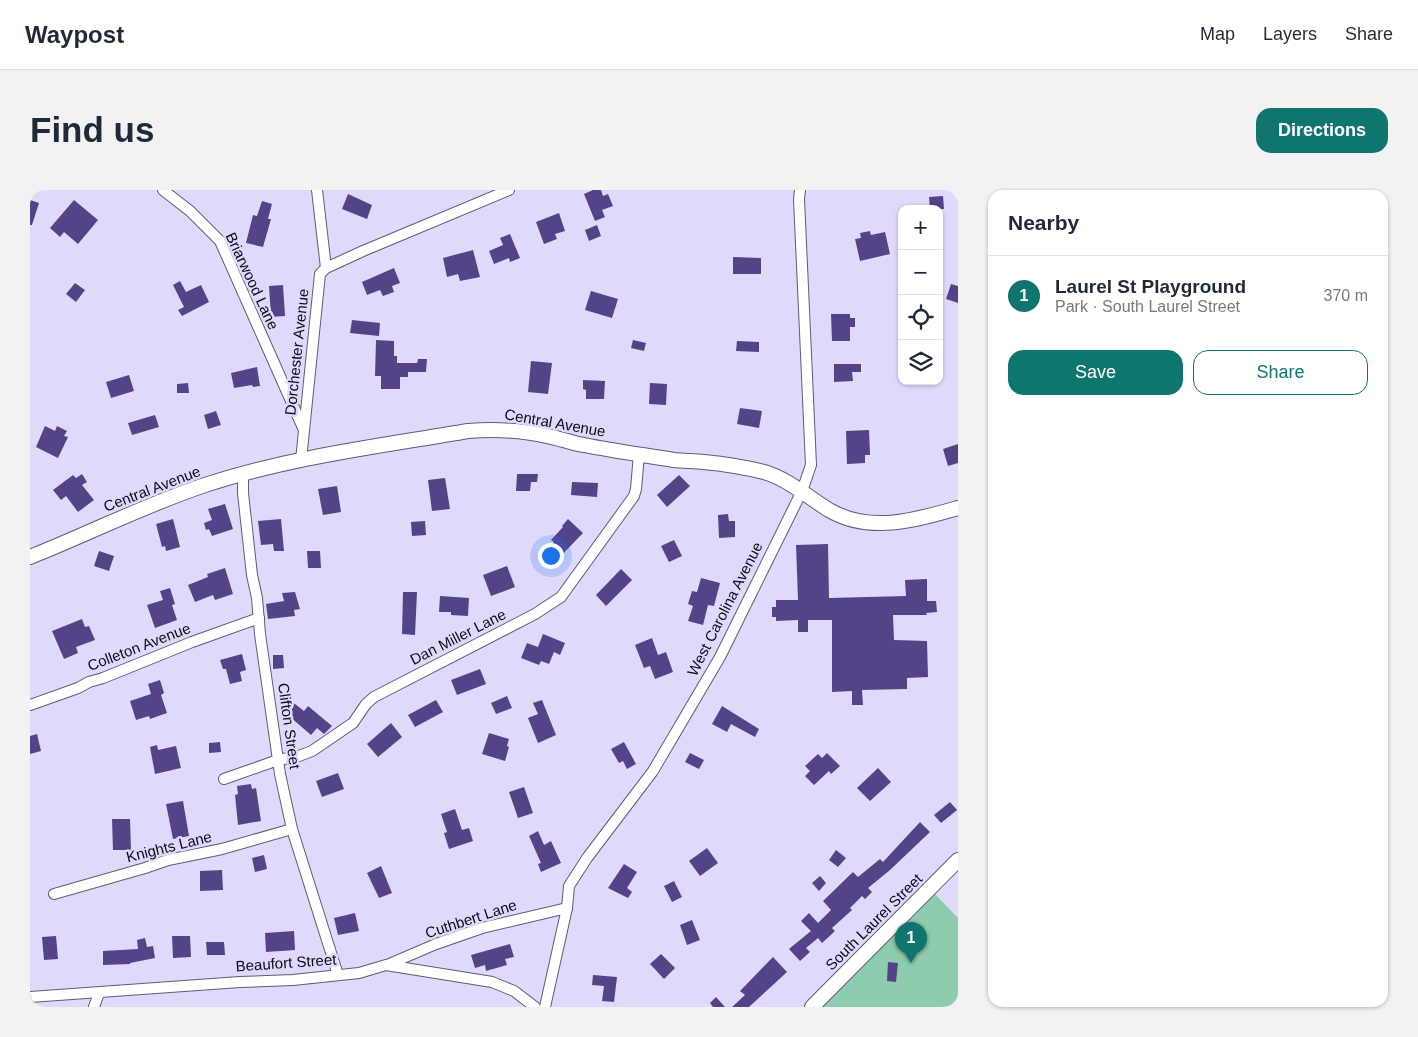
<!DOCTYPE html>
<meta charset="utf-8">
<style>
:root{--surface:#fff;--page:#f2f2f3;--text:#1f2937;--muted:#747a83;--line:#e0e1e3;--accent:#0f766e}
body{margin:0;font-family:Helvetica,sans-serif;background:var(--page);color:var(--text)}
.controls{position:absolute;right:15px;top:15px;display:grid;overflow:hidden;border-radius:10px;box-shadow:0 1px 4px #0004}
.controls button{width:45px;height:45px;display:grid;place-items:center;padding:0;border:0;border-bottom:1px solid var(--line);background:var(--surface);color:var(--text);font:25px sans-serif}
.you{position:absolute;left:520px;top:365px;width:18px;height:18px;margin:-12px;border:4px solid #fff;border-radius:50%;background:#1a73e8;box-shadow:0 0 0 8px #1a73e833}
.badge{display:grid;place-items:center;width:32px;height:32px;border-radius:50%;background:var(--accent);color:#fff;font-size:16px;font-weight:700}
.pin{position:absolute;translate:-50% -41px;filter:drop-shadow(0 1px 2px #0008)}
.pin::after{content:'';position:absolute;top:26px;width:18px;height:15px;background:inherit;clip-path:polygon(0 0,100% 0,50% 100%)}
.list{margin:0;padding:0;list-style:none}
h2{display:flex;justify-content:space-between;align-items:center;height:65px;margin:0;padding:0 20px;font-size:21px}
h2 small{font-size:16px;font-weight:400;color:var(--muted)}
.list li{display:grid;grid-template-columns:32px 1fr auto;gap:15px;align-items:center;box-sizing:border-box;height:80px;padding:0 20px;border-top:1px solid var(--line)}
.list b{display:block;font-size:19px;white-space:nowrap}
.list p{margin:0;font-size:16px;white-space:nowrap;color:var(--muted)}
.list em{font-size:16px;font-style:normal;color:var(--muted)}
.actions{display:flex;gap:10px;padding:15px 20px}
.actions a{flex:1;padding:11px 0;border:1px solid var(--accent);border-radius:15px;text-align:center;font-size:18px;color:var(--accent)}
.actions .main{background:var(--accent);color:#fff}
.icon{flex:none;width:28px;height:28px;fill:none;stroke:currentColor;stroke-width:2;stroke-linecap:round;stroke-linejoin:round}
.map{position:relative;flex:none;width:928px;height:817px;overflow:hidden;border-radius:15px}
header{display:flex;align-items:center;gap:30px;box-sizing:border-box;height:70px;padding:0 25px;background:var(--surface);border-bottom:1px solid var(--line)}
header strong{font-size:24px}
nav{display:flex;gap:28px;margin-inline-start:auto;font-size:18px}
.intro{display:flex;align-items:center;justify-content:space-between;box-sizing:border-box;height:120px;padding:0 30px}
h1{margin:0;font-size:35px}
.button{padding:12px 22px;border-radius:15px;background:var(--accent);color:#fff;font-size:18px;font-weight:700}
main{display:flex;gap:30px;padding:0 30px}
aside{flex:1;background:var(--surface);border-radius:15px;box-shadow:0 1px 4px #0004}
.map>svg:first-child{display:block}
</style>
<header>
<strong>Waypost</strong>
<nav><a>Map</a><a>Layers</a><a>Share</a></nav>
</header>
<div class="intro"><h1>Find us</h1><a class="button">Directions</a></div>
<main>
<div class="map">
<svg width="928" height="817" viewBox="0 0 928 817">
<rect width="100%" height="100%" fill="#dfdafb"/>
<path fill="#8dccac" d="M903,702L928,728V817H789Z"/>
<g fill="#554388">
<path d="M563,0H571L573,6L578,4L583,16L572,20L575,27L565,31L554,4Z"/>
<path d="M318,4L342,15L337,29L312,19Z"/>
<path d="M913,6L914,19H900L899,7Z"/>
<path d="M0,10L9,13L2,35H0Z"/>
<path d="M44,10L68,30L48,54L34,42L30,47L20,38Z"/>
<path d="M232,11L242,14L238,29H241L233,57L216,53L223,25L227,26Z"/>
<path d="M529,23L535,41L525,44L527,49L514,54L506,32Z"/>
<path d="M567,35L571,46L559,51L555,40Z"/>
<path d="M840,41L841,45L855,42L860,64L830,71L825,49L831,48L830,43Z"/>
<path d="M480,44L490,68L480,72L479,68L464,74L459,61L473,55L470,48Z"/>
<path d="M443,60L450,87L430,91L428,84L417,87L413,68Z"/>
<path d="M703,67L731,68V84H703Z"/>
<path d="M364,78L370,93L362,96L364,102L353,106L350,100L337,105L332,92Z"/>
<path d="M150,91L156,102L171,95L179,112L152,126L148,120L154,117L143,95Z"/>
<path d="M45,93L55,100L46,112L36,104Z"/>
<path d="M921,94L928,96V113L916,109Z"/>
<path d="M253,95L255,126L241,127L239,96Z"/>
<path d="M561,101L588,109L582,128L555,120Z"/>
<path d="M801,124H820V128H825V137H820V151H802Z"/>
<path d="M322,130L350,133L349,146L320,143Z"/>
<path d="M346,150L364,151V166H367V173H387L388,169H397L396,182H378V187H370V199H351V186H345Z"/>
<path d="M603,150L616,153L614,161L601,158Z"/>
<path d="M707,151L729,152V162L706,161Z"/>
<path d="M501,171L522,173L518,204L498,202Z"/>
<path d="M804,174H831V182H822L823,191L804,192Z"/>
<path d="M227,177L230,196L223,197L222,195L204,198L201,183Z"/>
<path d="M99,185L104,201L81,208L76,192Z"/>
<path d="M553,190L575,191L574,209H556V200L553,199Z"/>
<path d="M158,193L159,203H147V194Z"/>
<path d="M620,193L637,194L636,215L619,214Z"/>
<path d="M710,218L732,221L729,238L707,234Z"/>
<path d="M186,221L191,235L178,239L174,225Z"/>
<path d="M125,225L129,237L102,245L98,233Z"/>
<path d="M15,236L25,241L27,236L37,241L34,246L38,247L28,268L6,257Z"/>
<path d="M839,240L840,265H835V273L817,274L816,241Z"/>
<path d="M928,254V273L918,276L913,259Z"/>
<path d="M52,284L57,292L52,295L64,310L48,322L36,306L31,310L23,300L43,285L46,288Z"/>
<path d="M487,284H508L507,292H501L500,301H486Z"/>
<path d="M649,285L660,296L637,317L627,305Z"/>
<path d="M415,288L420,319L402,321L398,290Z"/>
<path d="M542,292L568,293L567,307L541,305Z"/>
<path d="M307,296L311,322L293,325L288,299Z"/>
<path d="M195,314L203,339L182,346L179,339L176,340L174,333L182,330L178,319Z"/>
<path d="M698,324L699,331H705V347L689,348L688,325Z"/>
<path d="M143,329L150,357L136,361L135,356L132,357L126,334Z"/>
<path d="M251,329L254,361H244L243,354L231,355L228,331Z"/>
<path d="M538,329L553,343L524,373L513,363L524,352L521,350L533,337L532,336Z"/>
<path d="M395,331L396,345L382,346L381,332Z"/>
<path d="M644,350L652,366L639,372L631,356Z"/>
<path d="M798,354L799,408L876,406L875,390L897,389V411H906L907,422L896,423L897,425H863L864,450L897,451L898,487L877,488V499L832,500L833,515H822V501L802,502V430H778V442H768V430L746,431V427H742V417H746V410H768L766,355Z"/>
<path d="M69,361L84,366L79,381L64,376Z"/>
<path d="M277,361H290L291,378H278Z"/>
<path d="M477,376L485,397L461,406L453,385Z"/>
<path d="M195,378L203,404L185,410L183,405L165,412L158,395L178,387L177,384Z"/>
<path d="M591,379L602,390L576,416L566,405Z"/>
<path d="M671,388L690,393L684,416L678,415L673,435L658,431L663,416L658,414L662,401L667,402Z"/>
<path d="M140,398L145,414L142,415L147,430L125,438L117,415L133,410L130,401Z"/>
<path d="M265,402L270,419L264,420L265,426L238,429L236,414L254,411L252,403Z"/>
<path d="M373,402H387L385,445L372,444Z"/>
<path d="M410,406L439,408L438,426L421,425V422H409Z"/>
<path d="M52,429L55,437L59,436L65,450L46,457L48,463L34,469L22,441Z"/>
<path d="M513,444L535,453L530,465L524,462L519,474L511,471L509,475L491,468L497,453L508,457Z"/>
<path d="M622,448L628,465L636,462L643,482L625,489L620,476L614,478L605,455Z"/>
<path d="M212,464L216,480L210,482L212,491L200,494L196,479H193L190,470Z"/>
<path d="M243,465H253L254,478L243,479Z"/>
<path d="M450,479L456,494L427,505L421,490Z"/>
<path d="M130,490L134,503L131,505L137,523L120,529L119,526L106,530L100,511L121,504L118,494Z"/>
<path d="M477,506L482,518L466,524L461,513Z"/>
<path d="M260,510L274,521L278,516L302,536L294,544L287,538L281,545L252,520Z"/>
<path d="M406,510L413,522L385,537L378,525Z"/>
<path d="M512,510L526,545L508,553L498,528L508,524L503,513Z"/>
<path d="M692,516L729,539L725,547L701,534L697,542L682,534Z"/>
<path d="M361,533L372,547L348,567L337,554Z"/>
<path d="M459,543L479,549L477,556L479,557L475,571L452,564Z"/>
<path d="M7,544L11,561L0,564V546Z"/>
<path d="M190,552L191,562L179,563V553Z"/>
<path d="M594,552L606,574L597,579L593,571L589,573L581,559Z"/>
<path d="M127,555L128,560L146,556L151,578L125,584L120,557Z"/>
<path d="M660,563L674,570L669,579L655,572Z"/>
<path d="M797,563L810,576L801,584L799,581L784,595L775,586L780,581L775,576L788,564L792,568Z"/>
<path d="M848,578L861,592L840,611L827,598Z"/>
<path d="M308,583L314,599L292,607L286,591Z"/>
<path d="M221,594L222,599L226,598L231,631L208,635L205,605L208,604L207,596Z"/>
<path d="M494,597L503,623L488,628L479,602Z"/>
<path d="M153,611L159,646L143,649L136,614Z"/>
<path d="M920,612L927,620L911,633L904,625Z"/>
<path d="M425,619L432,640L439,638L443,651L419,659L414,643L417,642L411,624Z"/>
<path d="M82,629H100L101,660H83Z"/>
<path d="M890,632L900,642L860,680L838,698L842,702L835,709L832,706L820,718L822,720L802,738L805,741L792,753L788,748L776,758L780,762L770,771L759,759L781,741L771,731L779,723L788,733L801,720L793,711L823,682L828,687L850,669L853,672Z"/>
<path d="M508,641L514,655L521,651L531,673L511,682L508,674L511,673L499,646Z"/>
<path d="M677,658L688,673L670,686L659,671Z"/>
<path d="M806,660L816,668L808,677L799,670Z"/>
<path d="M234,665L237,679L225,682L222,668Z"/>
<path d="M594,674L607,682L597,698L602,702L598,708L578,698Z"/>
<path d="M351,676L362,703L349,708L337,683Z"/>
<path d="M192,680L193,700L170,701V681Z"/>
<path d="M790,686L796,693L789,701L782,693Z"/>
<path d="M644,691L652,707L642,712L634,696Z"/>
<path d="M325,723L329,741L308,745L304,728Z"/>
<path d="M662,730L670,750L657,755L650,735Z"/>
<path d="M264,741L265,760L236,762L235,743Z"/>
<path d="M26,746L28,769L14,770L12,747Z"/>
<path d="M142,746H160L161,767L143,768Z"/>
<path d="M115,748L117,757L123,756L125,768L100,773V774L73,775V761L108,759L107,750Z"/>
<path d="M176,752H194L195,765H177Z"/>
<path d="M480,754L484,767L475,769L477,775L456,781L455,775L445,778L441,765Z"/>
<path d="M631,764L645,778L634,789L620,774Z"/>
<path d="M743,767L757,782L719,817H702L715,805L710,801Z"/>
<path d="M858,772L868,773L866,792L857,791Z"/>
<path d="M563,785L587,787L584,812L572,811L574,796L562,795Z"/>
<path d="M686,807L695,817H683L680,813Z"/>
</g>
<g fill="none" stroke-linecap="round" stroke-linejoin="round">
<defs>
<g id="street">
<path d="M133,0L160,21L190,51L273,238"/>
<path d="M287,0L296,78"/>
<path d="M271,270L290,84L296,78L333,61L479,0"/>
<path d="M213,284V303L222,385L227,408L230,444L250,584L262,639L308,785"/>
<path d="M0,515L48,498L59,492L73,488L162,452L229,428"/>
<path d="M194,589L248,570L269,566L282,561L323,533L336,514L344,507L505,424L531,407L604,306L606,299L609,264"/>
<path d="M24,704L115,678L138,670L192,659L262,639"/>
<path d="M357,775L406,754L452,738L537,718"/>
<path d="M0,807L210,792L263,790L329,783L356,775L462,792L484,801L505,817"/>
<path d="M64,817L69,803"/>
<path d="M515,817L537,718L539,696L557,668L623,581L690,467L772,301L781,275L769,9L770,0"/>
</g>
<g id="secondary">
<path d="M0,367C58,344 115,315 175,295C260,267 350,256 438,241C465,239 491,240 517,246C529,248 541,253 554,255C584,261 614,265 644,270C654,271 664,271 674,272C694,274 714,277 734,282C758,289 778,307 799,320C840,344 886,330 928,318"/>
<path d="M782,817L928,670"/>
</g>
</defs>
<use href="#street" stroke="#5f5a76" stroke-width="12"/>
<use href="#secondary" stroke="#5f5a76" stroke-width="16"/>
<use href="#street" stroke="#fff" stroke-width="10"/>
<use href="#secondary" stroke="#fff" stroke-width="14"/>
</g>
<g text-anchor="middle" stroke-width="5" stroke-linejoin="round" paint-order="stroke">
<g font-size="15" fill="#0b0914" stroke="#dfdafb">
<text transform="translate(222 91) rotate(65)" y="5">Briarwood Lane</text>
<text transform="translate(267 162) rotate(-84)" y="5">Dorchester Avenue</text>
<text transform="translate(525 233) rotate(10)" y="5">Central Avenue</text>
<text transform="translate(122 299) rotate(-21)" y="5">Central Avenue</text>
<text transform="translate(695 419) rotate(-63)" y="5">West Carolina Avenue</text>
<text transform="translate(428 447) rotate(-27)" y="5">Dan Miller Lane</text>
<text transform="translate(109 457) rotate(-21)" y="5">Colleton Avenue</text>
<text transform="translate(259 536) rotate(82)" y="5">Clifton Street</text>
<text transform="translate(139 657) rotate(-14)" y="5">Knights Lane</text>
<text transform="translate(441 729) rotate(-18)" y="5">Cuthbert Lane</text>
<text transform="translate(844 732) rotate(-45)" y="5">South Laurel Street</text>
<text transform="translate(256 773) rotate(-4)" y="5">Beaufort Street</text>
</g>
</g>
</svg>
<div class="controls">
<button>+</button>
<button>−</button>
<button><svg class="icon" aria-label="locate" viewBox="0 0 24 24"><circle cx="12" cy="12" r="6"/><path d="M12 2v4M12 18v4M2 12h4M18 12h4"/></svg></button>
<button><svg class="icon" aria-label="layers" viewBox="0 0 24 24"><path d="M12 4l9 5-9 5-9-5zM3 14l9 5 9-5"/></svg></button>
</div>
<div class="you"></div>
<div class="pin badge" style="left:881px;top:773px">1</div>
</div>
<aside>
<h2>Nearby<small></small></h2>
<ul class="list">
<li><span class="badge">1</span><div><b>Laurel St Playground</b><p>Park · South Laurel Street</p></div><em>370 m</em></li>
</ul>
<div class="actions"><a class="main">Save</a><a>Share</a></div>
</aside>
</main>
